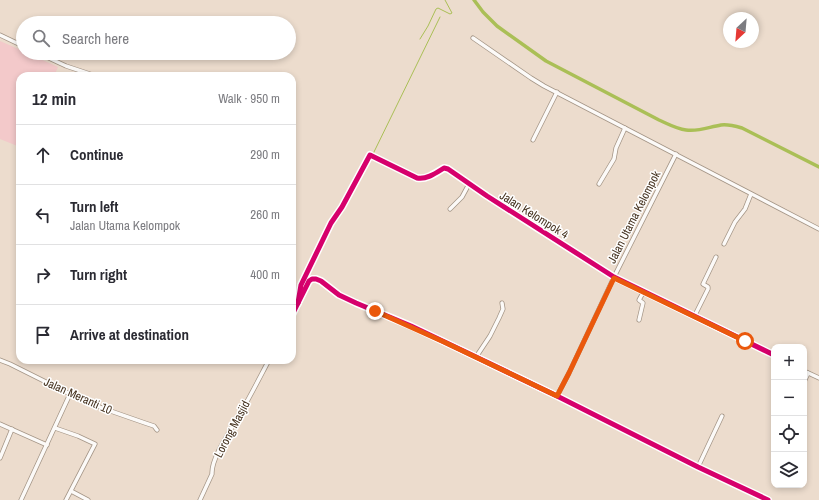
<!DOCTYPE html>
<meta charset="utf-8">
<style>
:root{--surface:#fff;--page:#f2f2f3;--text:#2b2b33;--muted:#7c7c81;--line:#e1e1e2}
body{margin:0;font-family:"Archivo Narrow",sans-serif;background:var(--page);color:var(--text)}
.controls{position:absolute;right:12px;bottom:12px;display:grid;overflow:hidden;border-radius:8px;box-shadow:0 2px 6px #0003}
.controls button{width:36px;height:36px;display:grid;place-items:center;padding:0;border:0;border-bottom:1px solid var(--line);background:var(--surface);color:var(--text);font:20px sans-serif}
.compass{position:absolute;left:723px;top:12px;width:36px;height:36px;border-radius:50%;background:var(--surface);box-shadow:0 2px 6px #0003;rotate:206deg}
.stop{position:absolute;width:12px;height:12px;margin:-9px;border:3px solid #ea580c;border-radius:50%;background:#fff}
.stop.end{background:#ea580c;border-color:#fff;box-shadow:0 1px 4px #0008}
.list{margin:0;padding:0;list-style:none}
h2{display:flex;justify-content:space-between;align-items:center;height:52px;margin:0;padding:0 16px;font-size:17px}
h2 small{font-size:13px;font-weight:400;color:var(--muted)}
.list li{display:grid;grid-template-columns:26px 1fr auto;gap:12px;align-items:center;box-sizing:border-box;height:60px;padding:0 16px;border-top:1px solid var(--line)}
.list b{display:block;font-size:15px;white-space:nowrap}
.list p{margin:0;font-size:13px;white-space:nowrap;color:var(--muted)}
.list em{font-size:13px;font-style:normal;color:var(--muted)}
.icon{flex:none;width:22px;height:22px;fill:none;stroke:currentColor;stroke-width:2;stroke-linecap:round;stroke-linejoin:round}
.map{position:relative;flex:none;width:819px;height:500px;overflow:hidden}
.search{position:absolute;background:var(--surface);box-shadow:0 2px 6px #0003;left:16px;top:16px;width:280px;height:44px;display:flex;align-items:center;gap:10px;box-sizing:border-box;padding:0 14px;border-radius:22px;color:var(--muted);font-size:15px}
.panel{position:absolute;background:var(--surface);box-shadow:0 2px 6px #0003;left:16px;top:72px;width:280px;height:292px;border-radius:12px}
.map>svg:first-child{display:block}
</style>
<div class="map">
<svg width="819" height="500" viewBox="0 0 819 500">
<rect width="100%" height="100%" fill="#ecdccd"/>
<path fill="#f3c9ca" d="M0,41L23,51V53H27L58,67L54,76H20V147L0,139Z"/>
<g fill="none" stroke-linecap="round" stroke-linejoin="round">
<g stroke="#aabf56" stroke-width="1">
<path d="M420,39L428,26L436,9L438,8L450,14L452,13L445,0"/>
<path d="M373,154L440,17"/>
</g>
<path stroke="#aabf56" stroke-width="3.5" d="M474,0L483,12L497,26L546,61L659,120C668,124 677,129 686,130C698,132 709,127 721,125C728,124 735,126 742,128L819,167"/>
<defs>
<g id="minor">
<path d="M0,35L23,46"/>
<path d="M473,38L531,78L544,86L819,229"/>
<path d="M38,53L66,66L96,76"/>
<path d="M533,140L557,92"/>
<path d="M599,184L614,159L616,148L625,128"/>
<path d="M450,209L462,197L469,184"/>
<path d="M724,244L735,222L745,209L751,194"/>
<path d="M298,303L301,285L331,223L342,207L370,155L417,178C426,180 436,173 444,168L448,169L487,196L614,277L774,355"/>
<path d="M292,315L309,281L312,279H316L321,281L339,295L356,303L411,326L476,357L557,396L698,467L768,500"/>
<path d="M694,317L708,289V287L703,284L716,257"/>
<path d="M639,320L643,303L639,300L644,291"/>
<path d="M476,357L490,336L499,318L503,309L502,303"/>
<path d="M0,360L10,364L70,394L102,408L145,423L154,426L157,430"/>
<path d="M804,371L819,378"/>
<path d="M804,382L808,373"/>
<path d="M557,396L569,373L614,277L676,154"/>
<path d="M0,424L47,445"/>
<path d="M55,428L78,436L95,444L66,500"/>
<path d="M0,458L12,429"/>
<path d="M698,467L722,416"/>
<path d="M71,491L88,500"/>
<path d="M21,500L70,394"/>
<path d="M200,500L212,474C211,457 233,427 241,412C251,395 260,377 269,360"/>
</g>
</defs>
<use href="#minor" stroke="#a49586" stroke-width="5"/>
<use href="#minor" stroke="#fcfaf8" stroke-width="3.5"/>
<defs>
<g id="cycleway">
<path d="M298,303L301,285L331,223L342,207L370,155L417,178C426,180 436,173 444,168L448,169L487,196L614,277L774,355"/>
<path d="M292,315L309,281L312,279H316L321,281L339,295L356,303L411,326L476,357L557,396L698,467L768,500"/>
</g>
</defs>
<use href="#cycleway" stroke="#fff" stroke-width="8"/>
<use href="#cycleway" stroke="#d6006c" stroke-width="5"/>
</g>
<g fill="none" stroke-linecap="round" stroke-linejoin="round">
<path stroke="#ea580c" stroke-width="5" d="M375,311L444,342L557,396L569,373L614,278L745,341"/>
</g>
<g text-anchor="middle" stroke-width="3" stroke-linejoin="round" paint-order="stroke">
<g font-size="12" fill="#45321f" stroke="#fff">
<text transform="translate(534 215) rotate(32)" y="4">Jalan Kelompok 4</text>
<text transform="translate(634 217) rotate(-63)" y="4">Jalan Utama Kelompok</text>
<text transform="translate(78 396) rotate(24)" y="4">Jalan Meranti 10</text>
<text transform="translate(232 429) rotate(-62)" y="4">Lorong Masjid</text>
</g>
</g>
</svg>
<div class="controls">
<button>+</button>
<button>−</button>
<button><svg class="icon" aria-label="locate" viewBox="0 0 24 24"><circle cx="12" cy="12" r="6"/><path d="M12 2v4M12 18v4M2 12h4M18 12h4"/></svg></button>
<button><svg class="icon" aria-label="layers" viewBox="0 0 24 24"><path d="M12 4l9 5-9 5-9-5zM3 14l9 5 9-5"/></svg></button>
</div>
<svg class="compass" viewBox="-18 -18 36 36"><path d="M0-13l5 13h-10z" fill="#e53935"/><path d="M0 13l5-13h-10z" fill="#7c7c81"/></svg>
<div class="stop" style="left:745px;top:341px"></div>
<div class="stop end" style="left:375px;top:311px"></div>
<div class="search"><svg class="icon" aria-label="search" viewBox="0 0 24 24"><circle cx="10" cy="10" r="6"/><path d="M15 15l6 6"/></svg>Search here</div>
<section class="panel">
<h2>12 min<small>Walk · 950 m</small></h2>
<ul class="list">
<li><svg class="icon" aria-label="ahead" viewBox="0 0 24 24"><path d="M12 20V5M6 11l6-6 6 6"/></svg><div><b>Continue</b></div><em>290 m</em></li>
<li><svg class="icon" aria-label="left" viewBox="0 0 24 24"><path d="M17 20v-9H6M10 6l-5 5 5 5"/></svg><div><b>Turn left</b><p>Jalan Utama Kelompok</p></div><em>260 m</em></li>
<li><svg class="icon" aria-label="right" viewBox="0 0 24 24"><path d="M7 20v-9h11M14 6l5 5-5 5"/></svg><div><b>Turn right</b></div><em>400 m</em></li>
<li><svg class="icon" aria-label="arrive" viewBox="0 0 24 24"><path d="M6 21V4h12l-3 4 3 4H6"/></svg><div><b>Arrive at destination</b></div></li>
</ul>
</section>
</div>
